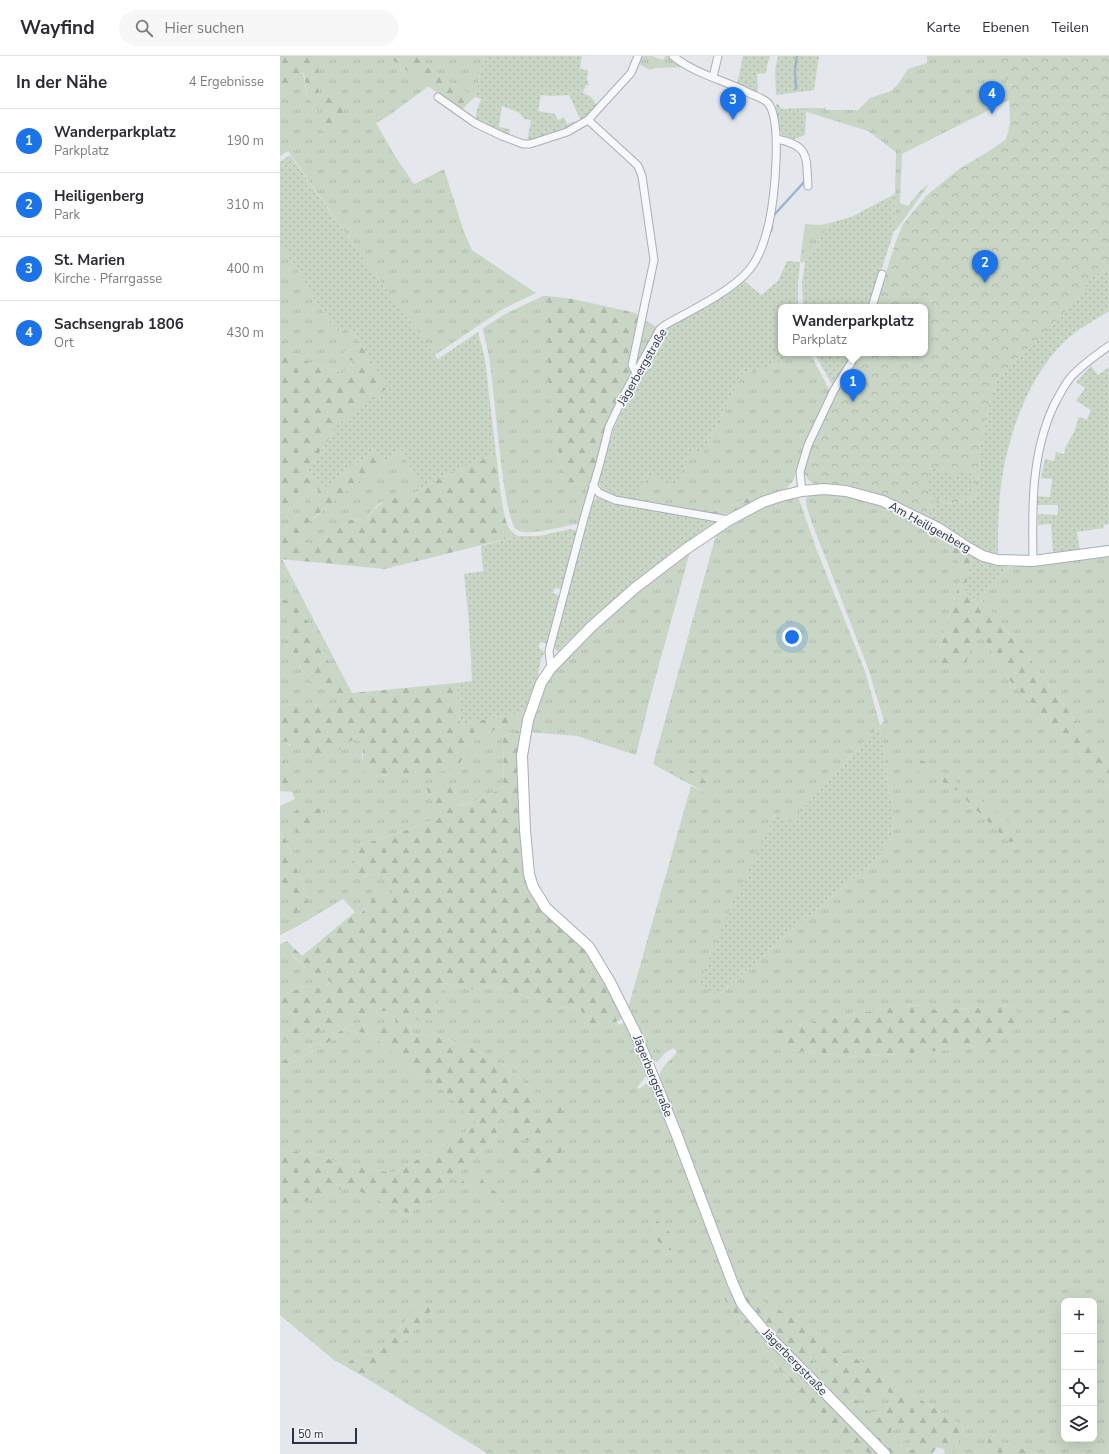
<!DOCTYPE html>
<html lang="de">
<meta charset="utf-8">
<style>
:root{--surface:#fff;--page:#f7f7f7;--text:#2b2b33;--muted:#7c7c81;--line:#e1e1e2;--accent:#1a73e8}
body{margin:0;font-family:"Nunito Sans",sans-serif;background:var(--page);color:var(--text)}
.controls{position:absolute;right:12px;bottom:12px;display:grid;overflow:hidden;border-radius:8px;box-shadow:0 4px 16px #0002}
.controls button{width:36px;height:36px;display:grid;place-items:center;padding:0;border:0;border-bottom:1px solid var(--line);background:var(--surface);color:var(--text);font:20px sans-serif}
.scale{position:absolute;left:12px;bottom:10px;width:65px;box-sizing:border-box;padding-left:4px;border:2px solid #2b3445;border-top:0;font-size:11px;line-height:14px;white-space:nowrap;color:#2b3445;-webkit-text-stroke:3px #f4f6f9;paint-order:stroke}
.you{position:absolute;left:512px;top:581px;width:14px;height:14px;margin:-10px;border:3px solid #fff;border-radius:50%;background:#1a73e8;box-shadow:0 0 0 6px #1a73e833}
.badge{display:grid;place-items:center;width:26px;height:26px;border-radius:50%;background:var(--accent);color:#fff;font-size:13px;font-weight:700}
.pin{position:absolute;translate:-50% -33px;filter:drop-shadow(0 1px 2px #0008)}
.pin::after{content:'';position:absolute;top:21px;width:14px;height:12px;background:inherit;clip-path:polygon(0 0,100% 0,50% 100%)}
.popup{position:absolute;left:498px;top:248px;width:150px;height:52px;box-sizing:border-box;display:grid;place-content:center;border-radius:8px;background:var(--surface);filter:drop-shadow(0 1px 3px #0005);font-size:13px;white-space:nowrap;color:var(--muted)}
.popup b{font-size:15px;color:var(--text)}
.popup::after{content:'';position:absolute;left:50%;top:100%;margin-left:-8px;border:8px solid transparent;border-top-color:var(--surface)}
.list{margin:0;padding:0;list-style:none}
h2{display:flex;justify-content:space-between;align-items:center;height:52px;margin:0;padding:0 16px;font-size:17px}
h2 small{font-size:13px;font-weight:400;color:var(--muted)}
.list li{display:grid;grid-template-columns:26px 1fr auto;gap:12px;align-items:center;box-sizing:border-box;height:64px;padding:0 16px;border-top:1px solid var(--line)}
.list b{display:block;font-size:15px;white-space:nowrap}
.list p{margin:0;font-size:13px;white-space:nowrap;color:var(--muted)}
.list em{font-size:13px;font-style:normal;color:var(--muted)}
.icon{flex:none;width:22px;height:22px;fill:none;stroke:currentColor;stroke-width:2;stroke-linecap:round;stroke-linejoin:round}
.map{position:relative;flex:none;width:829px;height:1398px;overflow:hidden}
header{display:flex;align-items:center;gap:24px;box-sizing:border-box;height:56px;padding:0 20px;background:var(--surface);border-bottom:1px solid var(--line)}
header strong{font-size:19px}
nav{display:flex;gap:22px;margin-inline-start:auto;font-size:14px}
.search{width:280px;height:36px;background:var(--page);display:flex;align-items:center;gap:10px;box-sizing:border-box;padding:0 14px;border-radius:22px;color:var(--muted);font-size:15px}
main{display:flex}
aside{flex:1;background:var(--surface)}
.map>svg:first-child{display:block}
</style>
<header>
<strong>Wayfind</strong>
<div class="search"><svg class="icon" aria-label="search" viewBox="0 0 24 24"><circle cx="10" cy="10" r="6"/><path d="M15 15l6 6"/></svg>Hier suchen</div>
<nav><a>Karte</a><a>Ebenen</a><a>Teilen</a></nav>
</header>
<main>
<aside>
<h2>In der Nähe<small>4 Ergebnisse</small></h2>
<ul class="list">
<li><span class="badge">1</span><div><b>Wanderparkplatz</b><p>Parkplatz</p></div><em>190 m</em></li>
<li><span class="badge">2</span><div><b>Heiligenberg</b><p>Park</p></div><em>310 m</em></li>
<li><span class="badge">3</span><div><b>St. Marien</b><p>Kirche · Pfarrgasse</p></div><em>400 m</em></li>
<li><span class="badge">4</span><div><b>Sachsengrab 1806</b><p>Ort</p></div><em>430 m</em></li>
</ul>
</aside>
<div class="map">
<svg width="829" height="1398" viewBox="0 0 829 1398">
<defs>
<pattern id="grass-tufts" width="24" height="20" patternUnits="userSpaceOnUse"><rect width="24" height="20" fill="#c9d6c5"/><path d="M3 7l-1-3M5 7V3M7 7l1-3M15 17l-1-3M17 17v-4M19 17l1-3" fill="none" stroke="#adb8ab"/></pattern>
<pattern id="forest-firs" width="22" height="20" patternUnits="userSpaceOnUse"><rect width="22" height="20" fill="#c9d6c5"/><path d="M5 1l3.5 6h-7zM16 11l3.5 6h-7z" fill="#adb8ab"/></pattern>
<pattern id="park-crowns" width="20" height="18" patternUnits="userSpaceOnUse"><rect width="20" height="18" fill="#c9d6c5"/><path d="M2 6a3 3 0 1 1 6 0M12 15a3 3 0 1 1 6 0" fill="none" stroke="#adb8ab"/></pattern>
<pattern id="garden-dots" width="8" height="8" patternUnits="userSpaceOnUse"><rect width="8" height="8" fill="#c9d6c5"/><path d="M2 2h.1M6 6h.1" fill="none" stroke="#adb8ab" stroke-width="1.8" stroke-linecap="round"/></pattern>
</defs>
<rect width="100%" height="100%" fill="#e4e7ec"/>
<g fill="url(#grass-tufts)" fill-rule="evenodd">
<path d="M38,0H107L149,30L108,60L96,67L115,100L134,128L164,113L184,176L192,194L256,237L223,253L155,299L78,195L8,95L0,100V45L13,21L19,16L23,17L27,40L38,53Z"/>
<path d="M139,0H204L195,41L159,20Z"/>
<path d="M362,0H372L383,4L385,0H389L405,11L376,12L370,14L359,8Z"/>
<path d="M647,0H829L729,44L622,98L620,147L628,150L640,135L649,128L617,173L614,175L616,96L588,75L514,52H546V54H578L590,42L611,35L618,28L628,13L647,7Z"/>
<path d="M550,167L525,206H520L525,168L540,169Z"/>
<path d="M0,189L15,210L36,246L58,275L71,273L82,289L60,297L73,304L69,312L61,317L21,303L5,288L0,279Z"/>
<path d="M263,240H268V324L283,426L310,428L299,468C285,469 246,482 236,473C223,463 214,327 209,302C208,293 205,284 203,275V272L225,258Z"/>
<path d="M365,264L375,270L378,274L358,307H356L357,297Z"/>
<path d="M517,297H530L551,337L526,391L513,425L507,432L474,447L469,442L430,457L356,445L368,419L412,392L423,397L462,318L491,310Z"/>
<path d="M121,394L142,433C126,443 105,439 92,454C89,457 88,462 86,466L78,463L70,464L53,478L32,488L13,486L11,484C45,451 82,421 121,394Z"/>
<path d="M36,432L39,435L0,479V457L6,455Z"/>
<path d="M536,437L567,439L602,450L622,458L672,488L668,493L684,512L656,603L695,575L705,584L731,626L829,730V1398H759L709,1382L703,1398H673L684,1371L504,1257L463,1239L380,1025C377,1012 390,1006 397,996L393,992L384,998L377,1006L372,1004L348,952L411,730L428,738L397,711L389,717L373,708L437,475C462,460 488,448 516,440L519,443L536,492L585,615L600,669L604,665L588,612L530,462L526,448V442L531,438ZM600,670L609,735L614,759L611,783L594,805L502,883L438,940L494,759L511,766L583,687ZM623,949L644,950L651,953L662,954L730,949L736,950L697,990L646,996L574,1001L501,993L518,969ZM784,1245H814V1383H784Z"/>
<path d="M410,496L371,638L356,699L297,680L249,676L264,632L277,612L316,572L358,535Z"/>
<path d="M829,499V711L762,619L700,542L713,525L730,511Z"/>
<path d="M0,503H2L72,637L63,633L27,564L14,546L0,543Z"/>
<path d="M0,556C5,559 10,569 10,575C10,578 7,582 6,585C13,597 25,622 36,629C45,635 54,634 59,644L58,648L50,650L0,648Z"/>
<path d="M244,661L240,674L223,681L224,730L205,742L178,750L146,732L159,761L133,772L78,790L84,820L97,818L111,825L113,838L91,846L79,858L75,856L63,843L18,870L0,879V817L3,822L29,848L6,784L0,776V750L15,743L12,736L0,735V729H2L16,720L0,700V682L9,689L58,694L68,686L76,683L82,686V702L94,721L178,710L194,685L232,665Z"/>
<path d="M7,885L14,892L12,899L29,915L47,923L51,927L38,932L24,930L0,941V888Z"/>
<path d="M164,927L195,934L208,929L283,951L302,954V967L316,970L323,963L331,966H337L338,969L346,966L368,1018L357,1031L359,1033L366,1028L371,1027L422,1159L448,1232L443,1233L445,1244L453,1258L496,1310L525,1342L590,1398H208L91,1325L153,1251L143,1246L94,1301L78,1297L65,1310L54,1304L0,1259V1156L7,1152L69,1129L116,1153L153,1141L175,1118L216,1081L219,1059L223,1050L234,1056L229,1078L277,1049L259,1059L250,1060L248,1055L259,1039L228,1012L186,989L154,979L130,980L133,963L155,959L158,943ZM279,1091L281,1096L270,1105L255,1092Z"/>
<path d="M97,955H110L115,962L116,970L93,973L83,968L76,967L0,1007V986L6,981L79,957L89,961Z"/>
<path d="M13,957L15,967L13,973L0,977V961Z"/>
<path d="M68,975L86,977L99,985L141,1022L151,1023L198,1068L146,1099L112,1117L60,1107L35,1098L0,1094V1013Z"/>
<path d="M535,1292L549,1304L558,1307L555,1315L551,1318L542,1315L531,1304L529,1293Z"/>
<path d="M607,1333L611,1343L607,1353L602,1357L589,1356L571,1340L577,1336L593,1337Z"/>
<path d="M614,1371H621L628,1379L633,1394L624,1393L611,1376Z"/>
</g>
<g fill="url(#forest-firs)" fill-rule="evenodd">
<path d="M0,0H38V54L27,40L24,17L20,16L13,21L0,45Z"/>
<path d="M107,0H139L159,20L195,41L181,54Z"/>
<path d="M42,26L48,28L65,58L64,63L46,77L41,74L43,54Z"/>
<path d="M268,240L293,243L356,257L359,262L350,308L351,316L327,368L310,428L283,426L268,324Z"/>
<path d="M0,279L5,288L21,303L61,317L69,312L73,305L60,301V297L82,289L108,332L56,370L46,388L27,413L44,432L95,394L104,406L37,459L11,485L13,486L32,488L53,478L70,464L78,463L86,466L92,454L108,443L137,436L167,418L216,398C219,416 221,458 229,472C231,475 234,478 238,480L105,513L0,503V479L39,435L36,432L6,455L0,457Z"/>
<path d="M469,442L474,447C458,454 448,461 430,457Z"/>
<path d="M672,488L692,500L685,535L686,542H700L762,619L829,711V730L731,626L705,584L695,576L686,608L667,614L656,603L684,512L668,493Z"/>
<path d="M0,543L14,546L27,564L63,633L72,637L177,627L180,668L246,656L244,661L232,665L194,685L178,710L146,720L106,719L94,721L84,717L82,686L76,683C73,684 70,685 67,687C64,689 61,693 57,695C39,702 15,693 0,682V648L50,650L58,648L59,644C54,634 45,635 36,629C25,622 13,597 6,585C7,582 10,578 10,575C10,569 5,559 0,556Z"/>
<path d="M240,674C236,717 239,759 244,802C246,815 246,829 253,840C265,863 291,875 307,894C320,912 331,939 342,959L341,963C335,968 330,966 323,963L316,970L302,967V954L283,951L208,929L195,934L164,927L158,943L154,965L133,963L130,980L154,979L186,989L228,1012L259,1039L258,1050L248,1055L250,1059H259L277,1049L283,1051L282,1063L252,1085L239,1083L229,1078L234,1056L223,1050L219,1059L216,1081L175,1118L153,1141L129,1157L116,1153L69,1130L7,1152L0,1156V1094L35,1098L60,1107L112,1117L146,1099L198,1068L151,1023L141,1022L99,985L86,977L68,975L0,1013V1007L76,967L83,968L93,973L99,968L105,971L116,970L115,962L110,955H97L89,961L79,957C64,962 51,971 36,977C24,981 11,978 0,986V977L13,973L15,967L13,957L0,961V941L24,930L38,932L51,927L47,923L29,915L12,898L14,892L22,900L75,856L80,858L91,846L92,838L112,837L111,825L97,818L84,820L75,817C71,806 72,800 78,790L133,772L159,761L146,732L168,725L179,750L205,742L224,730L223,681Z"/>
<path d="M0,700L16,720L17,724L1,729H0Z"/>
<path d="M635,704H641L649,708L651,714L647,718C640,720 636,713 631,708Z"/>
<path d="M397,711C415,713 420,720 432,732L428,738L389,717Z"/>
<path d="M662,716C672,719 677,724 681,734C671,736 664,728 659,720Z"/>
<path d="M691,738C708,749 735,764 738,785L729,786L685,743Z"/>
<path d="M30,752L41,753L48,762L39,770L32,772L26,778L18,779L11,762L16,755Z"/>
<path d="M0,776L6,784L29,848L14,859L0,817Z"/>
<path d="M623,949L644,950L651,953L662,954L730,949L736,950L737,961L734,975L726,981L697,990L646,996L574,1001L501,993L490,983L499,974L518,969Z"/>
<path d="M794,953L800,959L762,966L766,959Z"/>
<path d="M224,1089L244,1094L243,1098L234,1100L232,1106H228Z"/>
<path d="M282,1090L281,1096L260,1116L255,1117L252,1097L255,1092Z"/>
<path d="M198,1118L207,1130L220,1139L221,1149L215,1151L208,1146L200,1135L181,1127L185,1121Z"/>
<path d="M376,1164C386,1171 398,1181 394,1194H385L369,1174L370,1167Z"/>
<path d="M448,1232L466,1263L599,1398H590L569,1384L525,1342L469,1279L453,1258L445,1244L442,1233Z"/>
<path d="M463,1239H473L504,1257L684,1371L673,1398H665L664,1393L657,1391L652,1398H612L491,1275L475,1257ZM535,1292L549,1304L558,1308L555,1315L551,1318L542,1315L531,1304L529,1293ZM607,1333L611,1343L607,1353L602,1357L589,1356L572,1340L577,1336L593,1337ZM614,1371H620L628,1379L633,1394L624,1393L611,1376Z"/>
<path d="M143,1246L154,1251L91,1325L65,1310L78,1297L94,1301Z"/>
<path d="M709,1382L759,1398H703Z"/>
</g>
<path fill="url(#park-crowns)" d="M722,0H829V212L808,223L805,231L797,242L764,279L740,300L716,325L706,362L701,390L697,440C691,443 685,446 678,447C664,448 652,447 641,457L539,429C530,428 526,422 523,414L530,391L555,337L579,297H645V251H595L616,185L623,168L646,140L679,113L709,95L725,84L728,77L730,66L729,44Z"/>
<g fill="url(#garden-dots)">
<path d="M204,0H302L300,13L308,14L307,23L309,29H306L303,37L310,40L318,50L301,65L289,39L270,40L261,39L258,55L275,58L278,64L284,61L287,68L295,65L296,68L247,86L251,64L244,63L240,57L222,50L219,71L230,73L229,81C223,78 198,66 196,62C195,57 199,49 201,43L195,41Z"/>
<path d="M463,0H490L487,10L486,17L477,18L478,38L457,29Z"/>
<path d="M498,0H539L534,34L496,39L495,14Z"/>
<path d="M496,48H498L502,53L514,52L526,56L525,79C522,80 516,83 513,83C496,84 496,59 496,48Z"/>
<path d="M10,99L78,195L158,303L198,276L205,303L216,398L167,418L142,433L121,394L104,406L95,394L44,432L27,413L46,388L56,370L107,332L82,289L71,273L58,275L36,246L15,210L0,189V106Z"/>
<path d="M615,138L614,175L589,251H523L522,226L525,206L550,167L571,161Z"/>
<path d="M507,205L520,206L518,227V251H501V297H517L491,310L462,318L423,397L412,393L396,428L368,419L356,445L333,441L323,436L318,425L334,372L367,304L382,277L389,271L431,248L453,234L463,224L481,239L498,225Z"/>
<path d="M829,212V255C815,264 798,273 786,284C748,320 728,379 721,429C718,453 718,477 718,500L689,487L642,460L641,457C652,447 664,448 678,447C685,446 691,443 697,440L701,390L706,362L716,325L740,300L764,279L797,242L805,231L808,223Z"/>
<path d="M534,297H572L556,328L553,330Z"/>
<path d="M811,310L818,319L829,311V468L823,469L824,472L797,476L800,495L773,498L771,468L758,469V458L778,459V449H757V440L770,441L772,423L761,422L765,403L774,405L776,396L784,398L786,390L794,376L799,361L807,364L811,354L796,345L805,332L796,326Z"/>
<path d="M652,412L656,413L677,420L679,414L694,419L692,437L682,441L652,445C649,432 646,425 652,412Z"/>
<path d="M317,441H323L437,465L395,494L353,528L286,587L278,596L274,592L289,532L313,446Z"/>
<path d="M291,473L297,475L281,533L275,532L273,537L279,540L267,588L260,586L259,592L265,596L261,603L257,624L246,656L180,668L177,627L192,625L189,566L184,518L203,515L201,490L238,480H259Z"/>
<path d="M692,500L713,509L730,511L713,525L700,542H686L685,535Z"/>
<path d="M600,670L609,735L614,759L611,783L594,805L502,883L438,940L419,928L447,859L495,759L511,766L583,687Z"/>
</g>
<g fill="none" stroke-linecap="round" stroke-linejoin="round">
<g stroke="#9fb4cc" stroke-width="2.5">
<path d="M516,33L515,13L517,0"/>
<path d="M494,159L525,125"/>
<path d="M491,175L492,170"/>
</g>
<defs>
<g id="street">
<path d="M433,21L438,0"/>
<path d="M158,41L195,67L222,80L243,88H250L287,76L308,64L351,17L358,0"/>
<path d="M308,64L354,106L358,110L362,120L374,204L352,309L356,317"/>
<path d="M497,83C530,90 526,100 528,130"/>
<path d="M592,251L602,218"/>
<path d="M313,429L319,437L335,444L449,464"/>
<path d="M522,435L520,416L528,389L554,334L571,307L575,297"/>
<path d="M753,505C752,452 751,398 774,349C779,340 784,329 791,321C802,309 816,299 829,290"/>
<path d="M271,612L269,595L304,462L320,407L329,371L345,337L380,273L385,269C410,255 452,235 469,214C480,201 485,183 489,167C494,144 503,65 488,47C483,42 475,40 469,37C444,24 415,18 393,0"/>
</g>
<path id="secondary" d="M605,1398L487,1278L462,1248L453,1228L396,1077L355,976L330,926L309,891L266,852L253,831L249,818L245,774L242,700L248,664L261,627L271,612L312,570L355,532L406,493L449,464L483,446L501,440L522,435L544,433L566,435L603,445L658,472L687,491L703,500L718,504L753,505L829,495"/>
</defs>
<use href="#street" stroke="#a9aeb7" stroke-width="9"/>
<use href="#secondary" stroke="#a9aeb7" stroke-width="12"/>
<use href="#street" stroke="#f7f8fa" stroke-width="7"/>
<use href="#secondary" stroke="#fff" stroke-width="10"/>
</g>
<g text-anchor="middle" stroke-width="3.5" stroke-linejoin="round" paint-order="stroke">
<g font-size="12" fill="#2b3445" stroke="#f4f6f9">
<text transform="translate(362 311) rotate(-60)" y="4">Jägerbergstraße</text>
<text transform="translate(650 471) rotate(29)" y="4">Am Heiligenberg</text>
<text transform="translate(373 1020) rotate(68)" y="4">Jägerbergstraße</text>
<text transform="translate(515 1306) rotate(46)" y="4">Jägerbergstraße</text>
</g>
</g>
</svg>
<div class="controls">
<button>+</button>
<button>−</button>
<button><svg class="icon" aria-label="locate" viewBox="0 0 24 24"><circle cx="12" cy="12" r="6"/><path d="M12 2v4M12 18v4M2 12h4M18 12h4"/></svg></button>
<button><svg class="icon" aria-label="layers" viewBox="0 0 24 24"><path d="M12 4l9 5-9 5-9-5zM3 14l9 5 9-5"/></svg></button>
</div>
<div class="scale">50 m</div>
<div class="you"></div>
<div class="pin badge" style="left:573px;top:346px">1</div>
<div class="popup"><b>Wanderparkplatz</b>Parkplatz</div>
<div class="pin badge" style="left:705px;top:227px">2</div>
<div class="pin badge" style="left:453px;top:64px">3</div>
<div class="pin badge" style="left:712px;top:58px">4</div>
</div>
</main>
